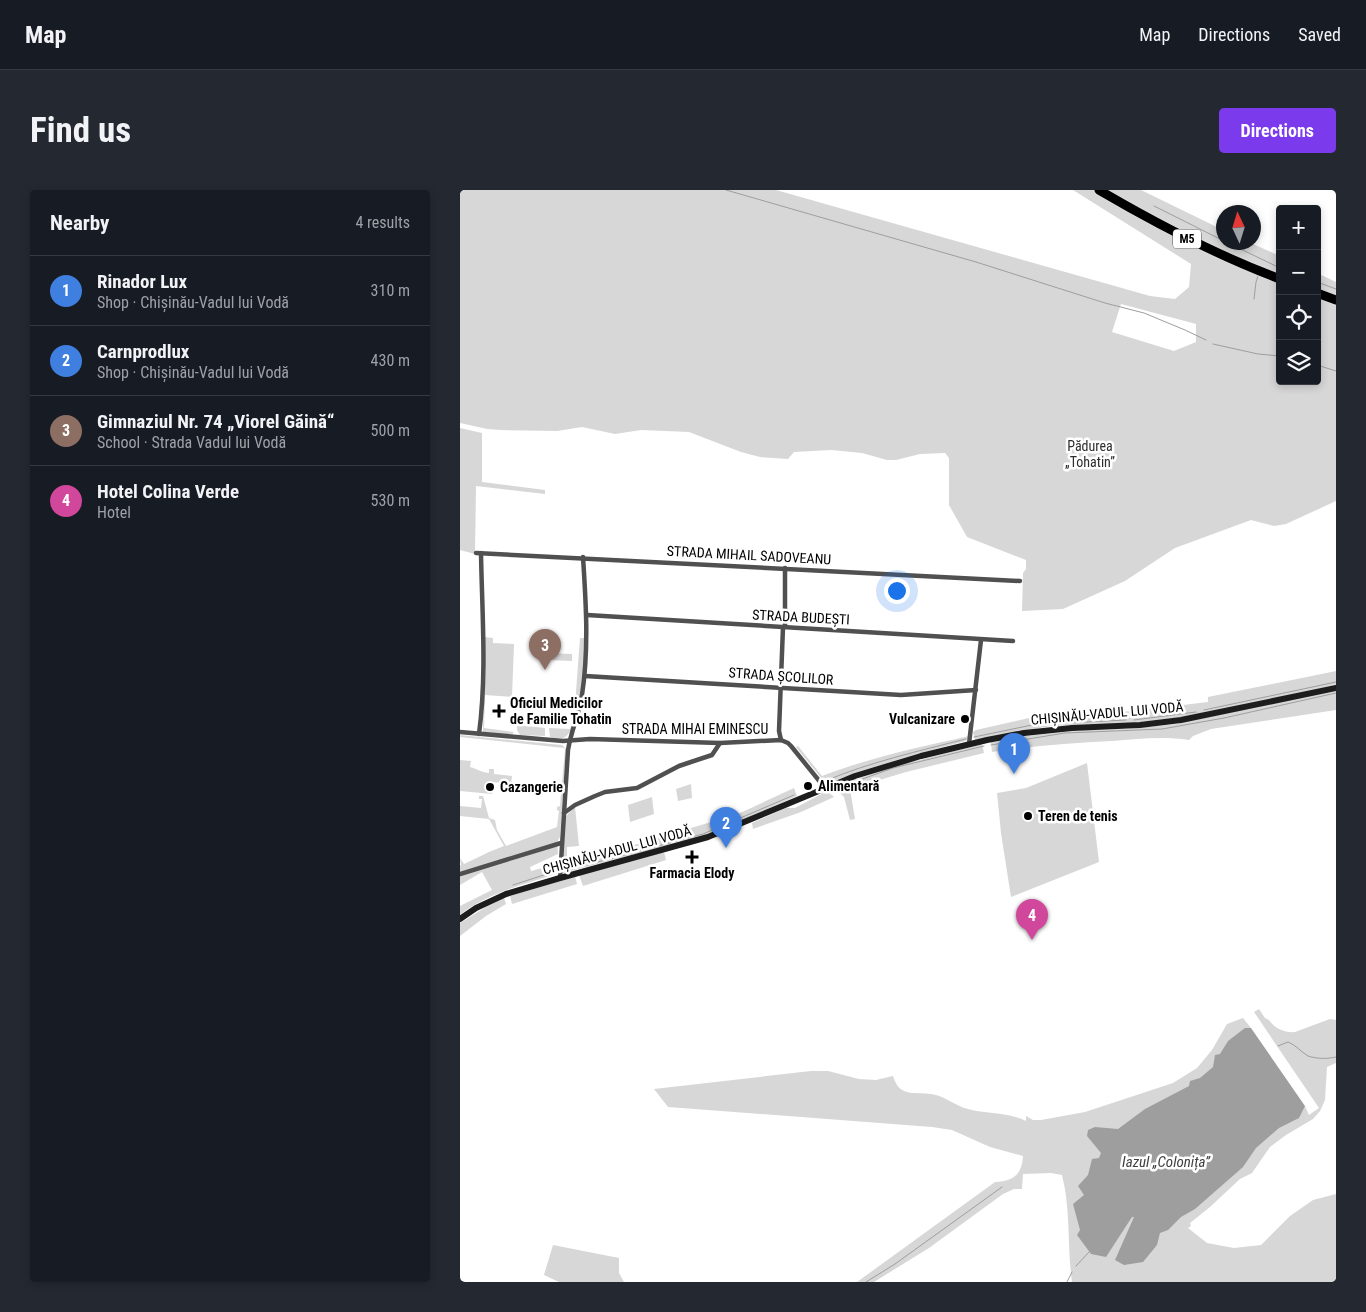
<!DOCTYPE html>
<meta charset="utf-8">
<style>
:root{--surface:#171b24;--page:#242831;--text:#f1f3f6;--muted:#9ea1a6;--line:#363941;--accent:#7c3aed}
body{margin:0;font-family:"Roboto Condensed",sans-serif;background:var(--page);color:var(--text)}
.controls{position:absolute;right:15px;top:15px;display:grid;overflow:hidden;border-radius:5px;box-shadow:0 2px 8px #0003}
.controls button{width:45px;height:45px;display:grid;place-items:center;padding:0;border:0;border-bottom:1px solid var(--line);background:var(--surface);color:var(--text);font:25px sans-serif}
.compass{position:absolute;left:756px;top:15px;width:45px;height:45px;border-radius:50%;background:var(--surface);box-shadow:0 2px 8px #0003;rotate:356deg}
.you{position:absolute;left:436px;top:400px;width:18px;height:18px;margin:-12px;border:4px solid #fff;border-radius:50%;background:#1a73e8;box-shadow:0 0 0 8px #1a73e833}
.badge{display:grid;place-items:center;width:32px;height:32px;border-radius:50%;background:var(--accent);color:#fff;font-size:16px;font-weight:700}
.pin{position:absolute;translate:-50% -41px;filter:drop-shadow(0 1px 2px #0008)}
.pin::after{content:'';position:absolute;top:26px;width:18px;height:15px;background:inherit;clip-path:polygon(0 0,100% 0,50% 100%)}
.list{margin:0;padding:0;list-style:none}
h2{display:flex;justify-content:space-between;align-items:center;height:65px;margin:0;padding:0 20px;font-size:21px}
h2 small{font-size:16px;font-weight:400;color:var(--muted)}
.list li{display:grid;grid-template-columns:32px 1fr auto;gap:15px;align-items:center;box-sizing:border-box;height:70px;padding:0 20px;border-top:1px solid var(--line)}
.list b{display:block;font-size:19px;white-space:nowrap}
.list p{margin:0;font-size:16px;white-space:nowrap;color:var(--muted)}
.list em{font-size:16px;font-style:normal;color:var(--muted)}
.icon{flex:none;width:28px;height:28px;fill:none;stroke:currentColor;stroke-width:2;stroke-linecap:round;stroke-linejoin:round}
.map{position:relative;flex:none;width:876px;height:1092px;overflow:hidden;border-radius:5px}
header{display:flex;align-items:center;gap:30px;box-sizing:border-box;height:70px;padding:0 25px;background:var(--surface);border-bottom:1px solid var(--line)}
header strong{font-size:24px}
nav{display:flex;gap:28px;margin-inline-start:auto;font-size:18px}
.intro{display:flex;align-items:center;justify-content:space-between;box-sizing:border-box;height:120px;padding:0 30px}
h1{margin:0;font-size:35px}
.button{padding:12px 22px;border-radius:5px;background:var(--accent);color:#fff;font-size:18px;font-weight:700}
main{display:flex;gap:30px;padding:0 30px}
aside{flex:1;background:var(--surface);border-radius:5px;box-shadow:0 2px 8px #0003}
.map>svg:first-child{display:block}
</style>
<header>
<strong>Map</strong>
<nav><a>Map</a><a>Directions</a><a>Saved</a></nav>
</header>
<div class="intro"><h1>Find us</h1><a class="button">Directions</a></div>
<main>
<aside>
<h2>Nearby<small>4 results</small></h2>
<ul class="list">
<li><span class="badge" style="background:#3f7fe0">1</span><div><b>Rinador Lux</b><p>Shop · Chișinău-Vadul lui Vodă</p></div><em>310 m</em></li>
<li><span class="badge" style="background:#3f7fe0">2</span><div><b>Carnprodlux</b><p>Shop · Chișinău-Vadul lui Vodă</p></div><em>430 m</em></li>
<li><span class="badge" style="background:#8d6e63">3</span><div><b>Gimnaziul Nr. 74 „Viorel Găină“</b><p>School · Strada Vadul lui Vodă</p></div><em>500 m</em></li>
<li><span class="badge" style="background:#d1479c">4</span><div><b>Hotel Colina Verde</b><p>Hotel</p></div><em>530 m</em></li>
</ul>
</aside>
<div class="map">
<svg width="876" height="1092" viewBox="0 0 876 1092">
<rect width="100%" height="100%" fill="#fff"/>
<g fill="#d7d7d7" fill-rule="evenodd">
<path d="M0,0H316L690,106L715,109L729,97L731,74L613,0H634L696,36L820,93V191H857V106L876,113V311L826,334L814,336L791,330L715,358L665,391L603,419L562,421L563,383L566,379V370L507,347L489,315V268L485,263L460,264L436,270H427L402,263L371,260L334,262L328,269L300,267L281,262L229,242L181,240L155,244L122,237L97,241L41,240L27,239L0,233ZM661,114L736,134V152L714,161L652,142Z"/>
<path d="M647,0H681L763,40L764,52L791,53L820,66V85L737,50Z"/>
<path d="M857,83L876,92V107L857,100Z"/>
<path d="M0,238L22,243V292L85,300V304L16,296L15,364L0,360Z"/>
<path d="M25,447L33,448V453L54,454L52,507L25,505L24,538L54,542L52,545L23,542Z"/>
<path d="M120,448H125C124,468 122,537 105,547C101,550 94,548 90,547L89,538L110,539L114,529Z"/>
<path d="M88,463L112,464V471L88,470Z"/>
<path d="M876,481V495L730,526L673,533L591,536L515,550L513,542L516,540L569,528L673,521L748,512V507Z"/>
<path d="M876,500V520L751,539L733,546L729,550C703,546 678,549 652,551C612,553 572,556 532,562L531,552L566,546L623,540L666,539L716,534Z"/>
<path d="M57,535L85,538V546L60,545L57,540Z"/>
<path d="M0,545L102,555L106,559L100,647L97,652L98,664L70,677L71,681L97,674L96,683L93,685C61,695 26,704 0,725V716L32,700L22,682L0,695V676L1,675L0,668L4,674L29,662L44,656L29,629L0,626V616L21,618L22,609H19V606H23L29,628L35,630L37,640L46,656L97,637L99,621L97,620V617L100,616L105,559L104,558L0,547Z"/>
<path d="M509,546L506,551C459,563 414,576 368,593H365L362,589L336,557L338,556L362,586C408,568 460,557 509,546Z"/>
<path d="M522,554L524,563L446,582L390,599L395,629L390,630L384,607L374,597L432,577Z"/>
<path d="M0,570L11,571L10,577C18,579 20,582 29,583V579H34V584L52,586L51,594L33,592L32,604L0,601Z"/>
<path d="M627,573L639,672L551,707L541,643L537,603L566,598Z"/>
<path d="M231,594L232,608L218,611L216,599Z"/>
<path d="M334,598L337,606L264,638L243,646L103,683L102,677L105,627L115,617L119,656L107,657V675L278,624Z"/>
<path d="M367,601L374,607L341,622L293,639L292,633L326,618H335Z"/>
<path d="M192,607L194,624L170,632L168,615Z"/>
<path d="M204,662L206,670L123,696L119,685Z"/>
<path d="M115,686L117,694L52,714L50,706Z"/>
<path d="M44,708L46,714L26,726L0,746V733L26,717Z"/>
<path d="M799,819L805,828L809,830C814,838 825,843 835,842L870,829L876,830V873L867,877L865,910L860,921L853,929L826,945L810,957L792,983L780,989L750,1017L730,1033L731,1036L728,1038L747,1053L774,1058L801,1055L830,1026L853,1010L876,1004V1092H612C607,1057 611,1020 602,985L591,983L563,984L562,999H554L543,1004L469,1058L414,1092H397L535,992C554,991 562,984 563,966L530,957L492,940L472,937L208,917L194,899L351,881H368L399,889L416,890L433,886C440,910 457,900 476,905C487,908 496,916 508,919C526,924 549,922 566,931V926L573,930H581L625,922L713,893L737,878L752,860L767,834L783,828L791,838L774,851L789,946L845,916L849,925L859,918L794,822Z"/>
<path d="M93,1055L159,1068V1083L164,1092H99L84,1085Z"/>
</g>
<path fill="#9e9e9e" d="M785,838H791L845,916L839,928L819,938L796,958L783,977L735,1019L721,1027L708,1040L700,1043L697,1055L683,1072L664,1075L655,1070L674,1027H672L646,1067L631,1064L617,1045L620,1040L613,1014L624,1005L618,996L628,985L632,969L639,968L641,963L627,946L628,940L635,937L658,939L685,919L729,896L730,891L740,888L753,877L755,865L760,864L768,851Z"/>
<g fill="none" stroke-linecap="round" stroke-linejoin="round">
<g stroke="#9e9e9e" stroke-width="1">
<path d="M266,0L516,72L645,113L684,123L725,140L746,150"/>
<path d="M694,16L764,51"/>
<path d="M766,52L820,78"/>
<path d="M857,92L876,99"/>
<path d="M794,109L796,92L798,86"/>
<path d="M753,154L798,164L820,166"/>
<path d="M857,175L876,181"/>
<path d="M744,520L876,492"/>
<path d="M674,530L736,522"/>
<path d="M514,547L572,535L666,530"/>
<path d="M531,555L605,543L702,539L764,528L876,503"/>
<path d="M365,591C410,572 459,561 506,549"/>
<path d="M380,597L433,578L524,556"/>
<path d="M104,681L243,644L334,605"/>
<path d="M53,695L96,681"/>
<path d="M818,856L828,852C836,855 841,862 848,866C857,869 867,869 876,867"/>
<path d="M616,1076L629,1062"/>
<path d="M406,1092L435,1074L542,997"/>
<path d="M607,1092L612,1082"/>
</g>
<defs>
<g id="highway">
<path d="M639,0C697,34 756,65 820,89"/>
<path d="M857,103L876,110"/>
</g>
</defs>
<use href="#highway" stroke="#dbdbdb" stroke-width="11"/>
<g stroke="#505050" stroke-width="4.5">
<path d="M16,363L560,391"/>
<path d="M127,425L553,451"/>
<path d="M325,437V378"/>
<path d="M125,486L441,505L516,500"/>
<path d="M0,542L103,551L130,549L260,553L321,550L328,553L331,556L365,598"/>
<path d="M19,544C27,484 22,423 21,363"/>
<path d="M321,550L319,541L323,437"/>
<path d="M509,554L521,450"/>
<path d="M104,623L115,615L135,606L145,602L177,598L219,576L252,565L260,553"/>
<path d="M0,684L101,653"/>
<path d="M100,688L108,560C111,541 119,524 122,505C129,459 126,413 123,367"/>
</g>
<path stroke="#1d1d1d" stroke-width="6" d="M0,729L16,718L46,704L100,688L248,647L395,586L461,566L527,550L564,543L612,538L680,535L721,530L876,498"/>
<use href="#highway" stroke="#000" stroke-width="9"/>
</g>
<g fill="#000" stroke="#fff" stroke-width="2">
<path d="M36.5 513.5h5v5h5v5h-5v5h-5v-5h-5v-5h5z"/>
<circle cx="505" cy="529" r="5"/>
<circle cx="348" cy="596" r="5"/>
<circle cx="30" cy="597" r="5"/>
<circle cx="568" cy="626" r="5"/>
<path d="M229.5 659.5h5v5h5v5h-5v5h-5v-5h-5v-5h5z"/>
</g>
<g text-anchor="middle" stroke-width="5" stroke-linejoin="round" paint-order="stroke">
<rect fill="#fff" stroke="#4c4c4c" stroke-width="1" x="713" y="39.5" width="28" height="19" rx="4"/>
<g font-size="12" font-weight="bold" fill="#000">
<text x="727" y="53">M5</text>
</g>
<g font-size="14" fill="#2e2e2e" stroke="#fff">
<text x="630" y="261">Pădurea<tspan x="630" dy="16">„Tohatin”</tspan></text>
</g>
<g font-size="14" fill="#000" stroke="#fff">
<text transform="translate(289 365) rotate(3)" y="5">STRADA MIHAIL SADOVEANU</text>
<text transform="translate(341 427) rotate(3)" y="5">STRADA BUDEȘTI</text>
<text transform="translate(321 486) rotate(4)" y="5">STRADA ȘCOLILOR</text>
<text transform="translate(647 523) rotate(-5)" y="5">CHIȘINĂU-VADUL LUI VODĂ</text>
<text x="235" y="544">STRADA MIHAI EMINESCU</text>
<text transform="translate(157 660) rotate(-15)" y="5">CHIȘINĂU-VADUL LUI VODĂ</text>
</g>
<g font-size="14" font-weight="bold" fill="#000" stroke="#fff" text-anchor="start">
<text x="50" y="518">Oficiul Medicilor<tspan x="50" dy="16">de Familie Tohatin</tspan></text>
<text x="495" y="534" text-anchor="end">Vulcanizare</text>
<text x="358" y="601">Alimentară</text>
<text x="40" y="602">Cazangerie</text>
<text x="578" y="631">Teren de tenis</text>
<text x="232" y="688" text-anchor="middle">Farmacia Elody</text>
</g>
<g font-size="15" font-style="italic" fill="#3f3f3f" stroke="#fff">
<text x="706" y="977">Iazul „Colonița”</text>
</g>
</g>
</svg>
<div class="controls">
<button>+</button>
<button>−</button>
<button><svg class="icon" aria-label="locate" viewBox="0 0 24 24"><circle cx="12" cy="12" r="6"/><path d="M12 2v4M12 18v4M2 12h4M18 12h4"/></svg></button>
<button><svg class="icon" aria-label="layers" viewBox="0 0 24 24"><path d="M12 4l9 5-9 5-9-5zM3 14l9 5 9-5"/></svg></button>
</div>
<svg class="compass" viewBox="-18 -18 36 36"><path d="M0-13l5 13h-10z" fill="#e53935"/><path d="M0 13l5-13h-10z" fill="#9ea1a6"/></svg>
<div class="you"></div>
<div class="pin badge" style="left:554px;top:584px;background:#3f7fe0">1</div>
<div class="pin badge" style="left:266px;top:658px;background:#3f7fe0">2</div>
<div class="pin badge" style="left:85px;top:480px;background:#8d6e63">3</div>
<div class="pin badge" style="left:572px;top:750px;background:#d1479c">4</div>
</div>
</main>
